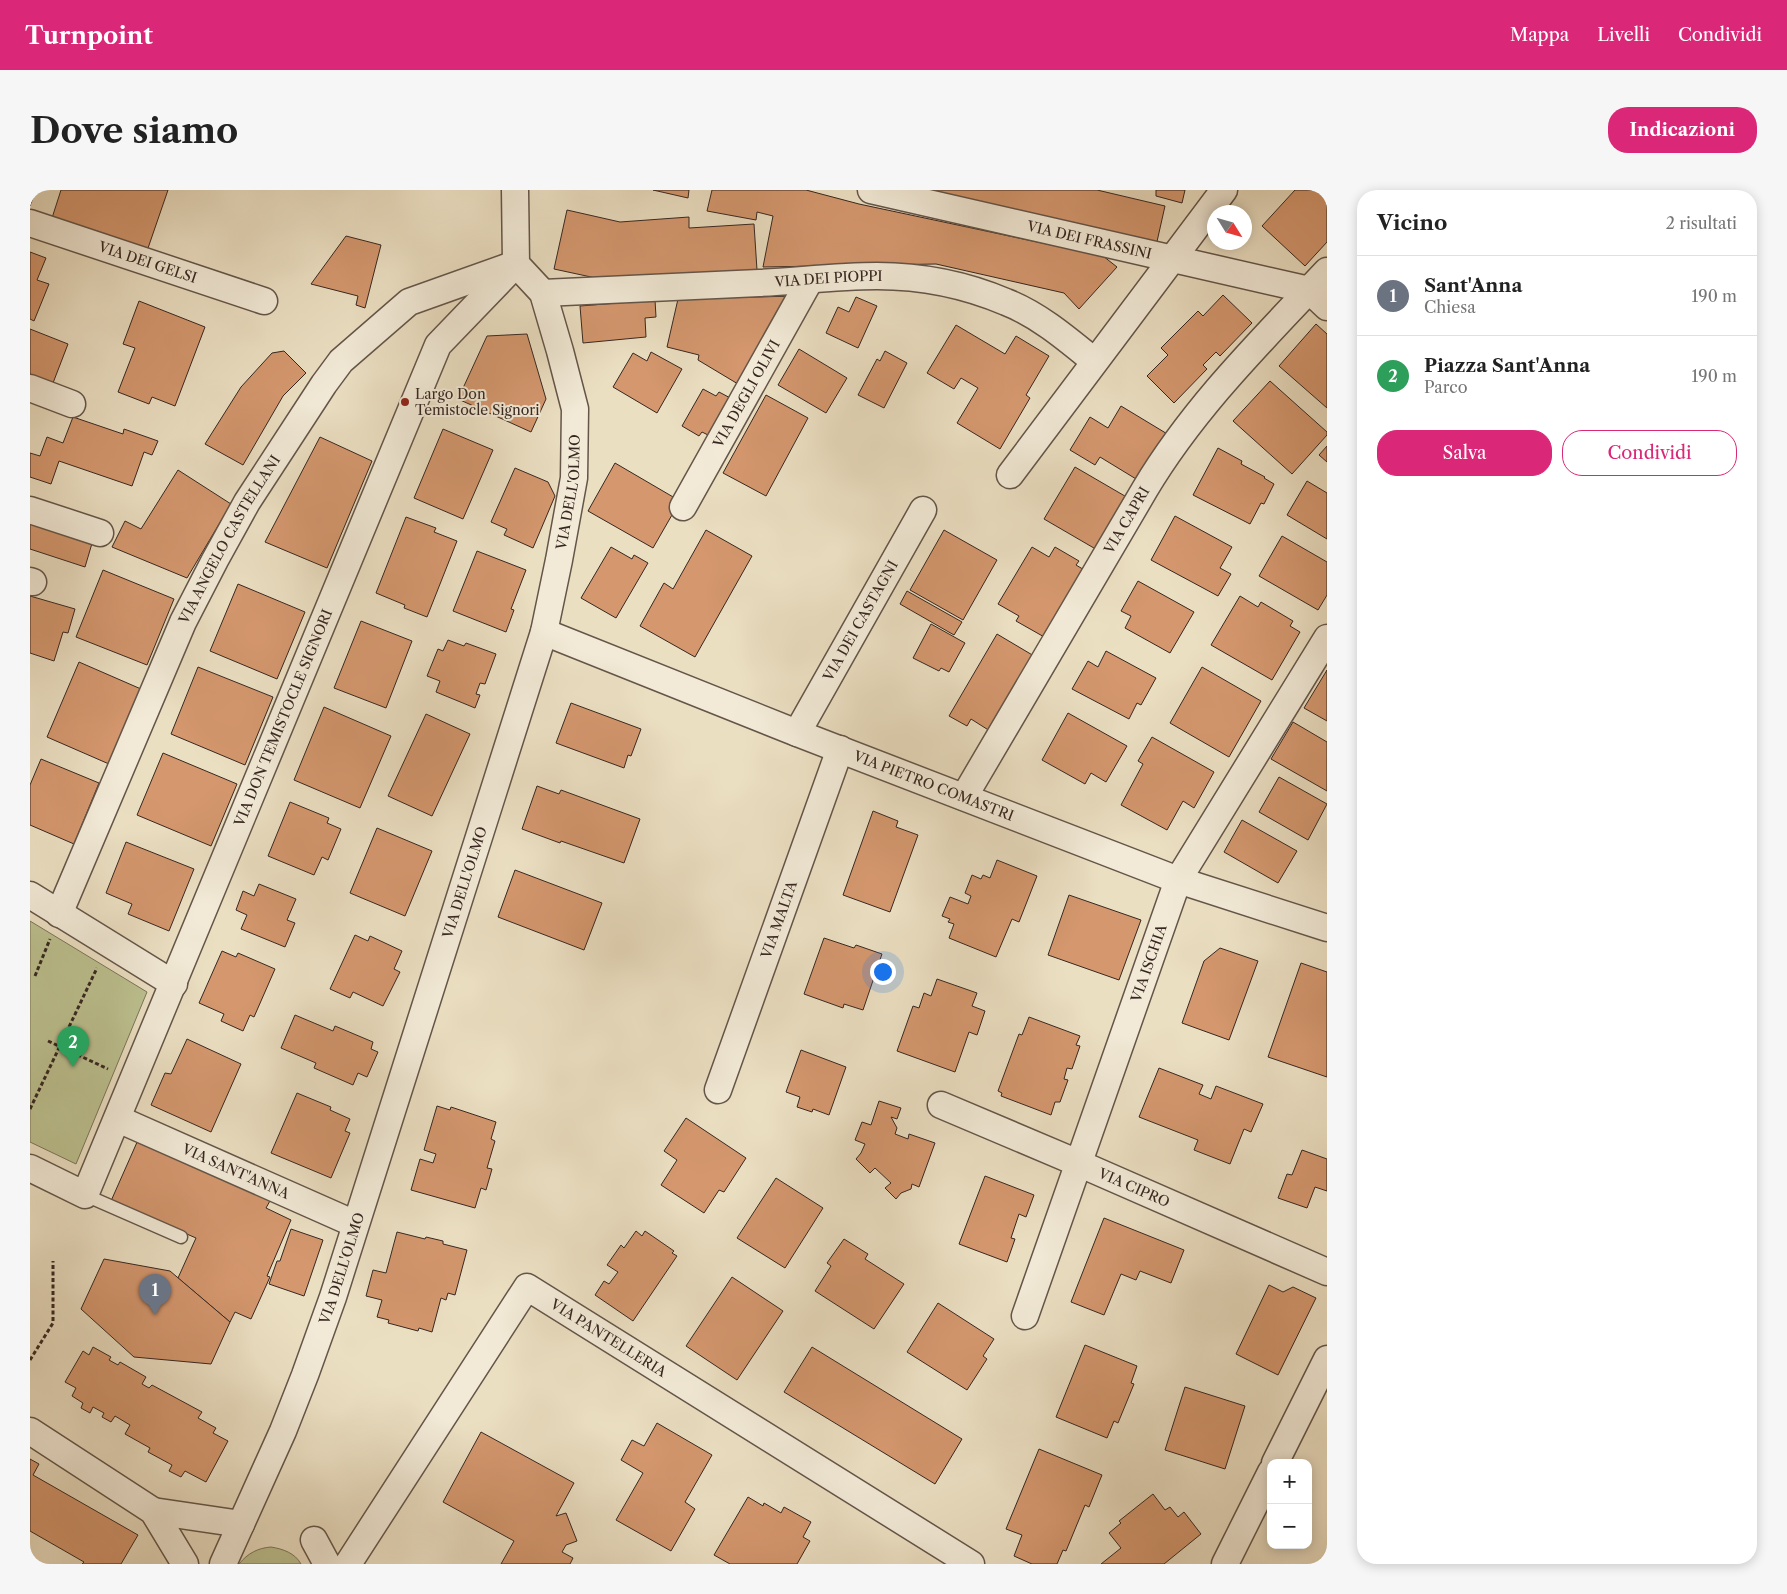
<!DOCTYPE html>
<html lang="it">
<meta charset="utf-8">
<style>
:root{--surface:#fff;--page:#f6f6f6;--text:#222;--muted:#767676;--line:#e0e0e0;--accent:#db2777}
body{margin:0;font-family:"Libre Caslon Text",serif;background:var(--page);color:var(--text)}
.controls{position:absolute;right:15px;bottom:15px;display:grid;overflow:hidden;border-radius:10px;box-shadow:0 2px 12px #0003}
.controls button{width:45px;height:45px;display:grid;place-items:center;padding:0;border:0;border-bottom:1px solid var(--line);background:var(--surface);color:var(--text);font:25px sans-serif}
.compass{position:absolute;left:1177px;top:15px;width:45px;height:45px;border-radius:50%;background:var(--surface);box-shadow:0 2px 12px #0003;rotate:127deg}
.you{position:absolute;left:852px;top:781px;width:18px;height:18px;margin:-12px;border:4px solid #fff;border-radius:50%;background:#1a73e8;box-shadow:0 0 0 8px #1a73e833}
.badge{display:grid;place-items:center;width:32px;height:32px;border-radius:50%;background:var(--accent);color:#fff;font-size:16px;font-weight:700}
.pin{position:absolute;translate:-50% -41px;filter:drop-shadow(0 1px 2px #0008)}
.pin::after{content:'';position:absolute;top:26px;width:18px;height:15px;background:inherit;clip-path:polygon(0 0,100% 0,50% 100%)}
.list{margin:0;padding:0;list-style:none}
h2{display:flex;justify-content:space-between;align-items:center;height:65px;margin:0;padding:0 20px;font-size:21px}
h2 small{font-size:16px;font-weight:400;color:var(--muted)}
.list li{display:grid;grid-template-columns:32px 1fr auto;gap:15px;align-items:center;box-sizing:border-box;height:80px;padding:0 20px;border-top:1px solid var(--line)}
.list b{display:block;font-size:19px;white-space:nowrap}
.list p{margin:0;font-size:16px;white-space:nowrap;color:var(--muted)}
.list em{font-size:16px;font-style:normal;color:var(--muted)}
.actions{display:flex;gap:10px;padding:15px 20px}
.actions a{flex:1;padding:11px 0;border:1px solid var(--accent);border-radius:20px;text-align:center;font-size:18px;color:var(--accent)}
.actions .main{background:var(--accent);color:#fff}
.map{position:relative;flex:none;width:1297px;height:1374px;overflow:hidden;border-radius:20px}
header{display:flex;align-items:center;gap:30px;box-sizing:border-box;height:70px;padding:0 25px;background:var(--accent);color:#fff}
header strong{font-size:24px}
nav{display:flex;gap:28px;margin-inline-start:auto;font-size:18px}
.intro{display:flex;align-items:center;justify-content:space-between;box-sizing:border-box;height:120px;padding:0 30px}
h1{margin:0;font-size:35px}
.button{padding:12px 22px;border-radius:20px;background:var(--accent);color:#fff;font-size:18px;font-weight:700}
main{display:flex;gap:30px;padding:0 30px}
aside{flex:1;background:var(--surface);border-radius:20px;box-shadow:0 2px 12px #0003}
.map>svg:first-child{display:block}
</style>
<header>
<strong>Turnpoint</strong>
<nav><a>Mappa</a><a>Livelli</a><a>Condividi</a></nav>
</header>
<div class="intro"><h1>Dove siamo</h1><a class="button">Indicazioni</a></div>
<main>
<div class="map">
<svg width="1297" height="1374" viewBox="0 0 1297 1374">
<rect width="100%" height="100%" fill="#ebdfc2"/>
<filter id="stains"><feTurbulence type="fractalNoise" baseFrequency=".004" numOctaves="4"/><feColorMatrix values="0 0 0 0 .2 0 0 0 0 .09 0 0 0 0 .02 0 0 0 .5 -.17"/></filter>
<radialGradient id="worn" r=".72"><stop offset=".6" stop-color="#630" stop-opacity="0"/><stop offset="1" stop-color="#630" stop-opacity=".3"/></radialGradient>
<g fill="#bcc08f" stroke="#7a7458">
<path d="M0,731L117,802L46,974L0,952Z"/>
<path d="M241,1357C253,1359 265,1363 271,1374H209C218,1363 228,1358 241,1357Z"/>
</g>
<g fill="#d4976e" stroke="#372721">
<path d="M0,0H6L0,16Z"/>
<path d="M31,0H138L117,61L22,28Z"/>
<path d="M623,0H659L658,8Z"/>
<path d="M682,0H776L829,14L1073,66L1087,77L1049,119L1034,103L906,74L733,77L743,26L727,22L726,30L677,21Z"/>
<path d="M883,0H1067L1135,16L1126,56Z"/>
<path d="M1126,0H1155L1152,13L1126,6Z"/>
<path d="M1265,0H1297V52L1275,76L1232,36Z"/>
<path d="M537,20L590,32L659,27V38L724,34L727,80L575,90L524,79Z"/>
<path d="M316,46L351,55L335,118L326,115L328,106L281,94Z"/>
<path d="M0,62L16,68L7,90L19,94L4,131L0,129Z"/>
<path d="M1193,105L1222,133L1190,166L1186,162L1173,175L1177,179L1144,213L1117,186L1138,165L1131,158L1168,121L1173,126Z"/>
<path d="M765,106L713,197L668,170L669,165L637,157L648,109Z"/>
<path d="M826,107L847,116L828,158L796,143L808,117L819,122Z"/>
<path d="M625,110L626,127L615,128L616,147L553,153L550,116Z"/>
<path d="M109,111L175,137L145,216L122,207L119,214L88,202L105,158L93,154Z"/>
<path d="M1286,134L1297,144V218L1249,176Z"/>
<path d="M926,135L975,164L986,146L1019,166L996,205L1000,208L970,259L927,233L948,198L931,188L924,199L897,183Z"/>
<path d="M0,139L38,154L23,193L0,184Z"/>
<path d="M497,144L516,209L501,242L428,209L457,146Z"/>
<path d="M769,159L817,188L796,223L748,195Z"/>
<path d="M254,161L276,183L253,206L213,275L175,254L211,197L242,163Z"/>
<path d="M855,161L877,173L854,218L828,205L847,169L850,171Z"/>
<path d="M621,162L652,179L627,223L583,197L603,163L617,171Z"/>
<path d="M1240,191L1297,242V245L1262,284L1203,231Z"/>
<path d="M673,199L686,206L689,202L706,211L684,248L672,242L669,246L652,236Z"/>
<path d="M736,205L778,228L736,306L693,283Z"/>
<path d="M1091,216L1139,245L1111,292L1070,267L1065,275L1040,260L1060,227L1078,238Z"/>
<path d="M43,227L93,244L94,239L128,251L122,265L114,262L102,296L29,271L21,294L0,287V263L10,266L17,247L33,253Z"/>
<path d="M413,239L463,260L433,329L384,308Z"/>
<path d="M290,247L342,271L297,378L235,352Z"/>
<path d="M1297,256V272L1289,265Z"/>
<path d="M1188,258L1212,271L1211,274L1235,287L1234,288L1244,294L1234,314L1231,313L1220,334L1163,305Z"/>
<path d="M585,273L650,311L623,358L558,321Z"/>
<path d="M1045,277L1100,309L1069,361L1014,329Z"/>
<path d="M485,278L518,292L525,306L503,358L474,345L477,339L461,332Z"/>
<path d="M148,280L201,314L157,388L82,357L95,331L111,339Z"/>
<path d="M1277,291L1297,303V349L1257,325Z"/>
<path d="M1145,326L1202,357L1190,378L1201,384L1188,406L1121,370Z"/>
<path d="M376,327L406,338L404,342L427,351L397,427L374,418L375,415L346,403Z"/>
<path d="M0,330L63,350L55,377L0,359Z"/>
<path d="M676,340L722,366L665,467L610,436L634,393L643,399Z"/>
<path d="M914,340L967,370L933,430L880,400Z"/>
<path d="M1252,346L1297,372V405L1288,420L1229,386Z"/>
<path d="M581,357L602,369L604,365L618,373L586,428L551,408Z"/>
<path d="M1002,357L1019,367L1025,357L1049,371L1046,375L1056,381L1016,448L986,431L989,426L968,414Z"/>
<path d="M447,361L496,380L481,419L484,420L476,442L423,421Z"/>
<path d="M73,380L144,409L117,475L46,447Z"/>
<path d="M1108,391L1164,422L1140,463L1095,438L1101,426L1091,421Z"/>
<path d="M208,394L275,422L247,489L180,461Z"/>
<path d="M877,401L932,432L924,445L870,414Z"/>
<path d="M0,406L45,419L38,443L33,442L24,471L0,463Z"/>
<path d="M1210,406L1228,417L1231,412L1263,431L1260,436L1270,442L1242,490L1181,455Z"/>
<path d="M331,431L382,451L356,518L304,498Z"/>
<path d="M901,434L935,453L919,482L911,478L909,481L883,468Z"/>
<path d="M967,444L1004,466L960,541L941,529L937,536L919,526Z"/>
<path d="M418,450L434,456L436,453L466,464L455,494L450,493L446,504L450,505L445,518L406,502L410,491L397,486L408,459L413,461Z"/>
<path d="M1076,461L1126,488L1111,515L1107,513L1099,529L1042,499L1058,471L1068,477Z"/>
<path d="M49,472L111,499L79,574L17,547Z"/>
<path d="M168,477L243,507L215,575L141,544Z"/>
<path d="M1172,477L1231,511L1199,567L1140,533Z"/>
<path d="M1297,480V531L1274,518Z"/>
<path d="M541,513L611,539L601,566L598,565L594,578L526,553Z"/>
<path d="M294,517L361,546L330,618L264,590Z"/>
<path d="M1038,523L1097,556L1076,592L1061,583L1055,594L1012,570Z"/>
<path d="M396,524L440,544L402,626L358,606Z"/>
<path d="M1263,532L1297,552V601L1241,569Z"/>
<path d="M1122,547L1184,582L1164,618L1153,611L1137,640L1091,615L1113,574L1108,571Z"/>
<path d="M133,563L207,594L181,656L107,625Z"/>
<path d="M11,569L69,593L44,654L0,635V595Z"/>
<path d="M1249,587L1297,614L1278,650L1229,622Z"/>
<path d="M507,596L529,604L531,600L610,629L594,673L531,651L530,653L492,639Z"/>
<path d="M260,612L299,628L297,633L311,639L298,670L292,667L284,685L238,666Z"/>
<path d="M843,621L868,631L866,637L888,645L860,722L813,705Z"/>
<path d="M1212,630L1267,661L1248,693L1194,662Z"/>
<path d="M347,638L402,661L375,726L320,703Z"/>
<path d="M96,652L164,679L139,741L98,724L102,714L76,703Z"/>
<path d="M967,670L1007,686L989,732L982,729L966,767L919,748L924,734L918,732L920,729L912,726L920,707L938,714L941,706L935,703L942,685L951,689L953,685L960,688Z"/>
<path d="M485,680L572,713L554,760L468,727Z"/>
<path d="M229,694L266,709L257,730L265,733L255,757L211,739L217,725L206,720L213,701L224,706Z"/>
<path d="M1039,705L1111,730L1089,790L1018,765Z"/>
<path d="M325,745L338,751L340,746L372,761L364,779L370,782L353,816L323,802L320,808L300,799Z"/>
<path d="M794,748L824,758L826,755L852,764L833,820L814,814L813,818L774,804Z"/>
<path d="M1190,758L1228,771L1199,850L1152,833L1174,771Z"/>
<path d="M192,761L206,767L208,763L245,779L224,827L220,825L213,841L191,831L194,824L169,813Z"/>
<path d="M1271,773L1297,782V887L1238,867Z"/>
<path d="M907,789L947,803L942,816L955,821L947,845L939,842L925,882L867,861L883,816L889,818L894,803L901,806Z"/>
<path d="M265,825L303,841L305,836L343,852L341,859L348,862L337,887L328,883L323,895L284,878L286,873L251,858Z"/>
<path d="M999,827L1050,846L1046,855L1050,856L1042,879L1037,878L1034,889L1038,890L1030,912H1025L1021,925L971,906L972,903L968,901L989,844L992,845Z"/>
<path d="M157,849L211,874L181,942L121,915L135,883L141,884Z"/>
<path d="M771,860L816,877L799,925L783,919L782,922L767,917L770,907L756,902Z"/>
<path d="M1129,878L1173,895L1169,904L1181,909L1186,896L1233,914L1221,942L1214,939L1200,974L1164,960L1168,950L1109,927Z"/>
<path d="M267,903L301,917L300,920L320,929L315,941L320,943L301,988L241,963Z"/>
<path d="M849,911L871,918L867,929L861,927L867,938L865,944L878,949L879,944L905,953L889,997L882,994L881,999L871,1003L866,1009L855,998L861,993L845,978L840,983L826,969L831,963L835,954L825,950L832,932L841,935Z"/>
<path d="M407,916L420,920L421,917L466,932L461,949L465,951L457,978L462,979L456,1000L451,998L445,1018L381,1000L390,969L403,973L406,964L394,960Z"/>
<path d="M656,928L716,968L694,1002L689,1000L674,1023L631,995L647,970L634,961Z"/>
<path d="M108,950L241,1009L236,1018L261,1030L237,1086L240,1087L221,1129L205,1122L200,1132L148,1088L166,1048L81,1011Z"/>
<path d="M1272,960L1297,969V1001L1285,997L1277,1018L1248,1008L1257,984L1262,985Z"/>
<path d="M955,986L1004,1005L996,1027L989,1024L981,1048L985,1049L977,1072L929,1054Z"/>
<path d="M746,988L793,1018L755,1078L707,1048Z"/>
<path d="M1074,1028L1154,1060L1141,1093L1110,1081L1106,1090L1091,1084L1074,1125L1041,1112Z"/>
<path d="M261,1039L293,1050L274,1106L239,1094L247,1071H250Z"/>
<path d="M606,1041L612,1046L615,1041L644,1061L642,1063L647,1066L603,1131L565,1105L574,1091L579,1094L588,1082L577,1075L591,1055L594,1058Z"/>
<path d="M367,1042L395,1049L396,1047L413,1051V1054L437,1060L425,1105L418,1103L416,1110L411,1108L402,1142L389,1138L388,1141L358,1133L359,1130L347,1127L352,1110L336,1106L343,1080L356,1083Z"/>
<path d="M814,1049L838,1064L835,1069L874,1094L844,1139L785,1101L801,1076L797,1073Z"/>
<path d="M74,1069L140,1081L200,1132L181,1174L104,1167L51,1119Z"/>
<path d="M702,1087L753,1121L707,1190L656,1156Z"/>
<path d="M1239,1095L1253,1102L1263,1097L1286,1108L1248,1185L1206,1164Z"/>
<path d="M908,1113L964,1149L953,1166L957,1169L937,1200L877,1162Z"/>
<path d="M1055,1155L1107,1176L1101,1193L1104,1194L1088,1233L1084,1231L1077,1248L1026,1227Z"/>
<path d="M63,1157L81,1167L79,1170L88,1175L90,1172L116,1187L112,1194L119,1198L122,1195L172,1222L168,1228L186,1238L183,1243L198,1251L176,1292L155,1281L151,1287L139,1281L142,1275L118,1262L120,1258L95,1244L100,1235L85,1226L81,1232L72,1227L74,1223L63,1217L60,1223L51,1218L53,1213L42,1206L46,1198L35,1192L53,1161L59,1165Z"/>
<path d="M782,1157L932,1249L905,1294L754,1202Z"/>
<path d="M1155,1197L1215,1216L1195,1279L1135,1260Z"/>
<path d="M627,1233L682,1265L655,1312L665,1319L641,1361L586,1330L613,1283L591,1270L602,1250L614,1256Z"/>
<path d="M451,1242L544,1293L526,1326L536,1323L547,1351L536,1355L532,1362L543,1368L540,1374H471L484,1351L413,1312Z"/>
<path d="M1009,1259L1072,1285L1059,1317L1055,1315L1036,1361L1033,1360L1027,1374H1002L984,1366L992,1345L976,1339Z"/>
<path d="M0,1269L9,1274L3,1285L108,1345L91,1374H52L54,1372L0,1341Z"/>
<path d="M1123,1304L1135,1320L1140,1317L1148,1327L1154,1322L1171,1344L1134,1374H1071L1091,1358L1079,1343L1091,1333L1089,1331Z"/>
<path d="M718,1307L733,1316L734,1313L751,1323L754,1317L781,1332L773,1347L780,1351L767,1374H700L684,1365Z"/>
</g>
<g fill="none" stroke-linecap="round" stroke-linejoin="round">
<defs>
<path id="service" d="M55,1005L151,1047"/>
<g id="minor">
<path id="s1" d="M841,0L1279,100L1297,117"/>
<path id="s2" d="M0,33L234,111"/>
<path id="s3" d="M513,103C585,100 657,96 729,93C768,91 808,86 847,86C891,86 936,95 976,112C1009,125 1037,149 1064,171"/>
<path d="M0,198L42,214"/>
<path d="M980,285L1194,0"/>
<path id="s4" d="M653,317L780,90"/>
<path d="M0,320L70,343"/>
<path d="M0,391L3,392"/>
<path id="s5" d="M514,442L767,543L1148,690L1297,738"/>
<path id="s6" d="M767,543L893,320"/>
<path id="s7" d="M934,607L1115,299C1164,217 1232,150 1297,81"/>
<path d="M0,705L144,794"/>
<path id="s8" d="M29,724L153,432L185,370L217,312L294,194L311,171L379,112L480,76"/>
<path id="s9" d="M688,900L810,559"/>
<path id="s10" d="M911,915L1048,973L1297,1082"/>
<path id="s11" d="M88,929L325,1034"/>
<path id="s12" d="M0,978L55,1005L408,155L486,74"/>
<path id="s13" d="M995,1126L1148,690L1297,448"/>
<path d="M0,1241L123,1321L155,1374"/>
<path d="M1245,1273L1297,1169"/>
<path d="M123,1321L211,1334"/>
<path d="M284,1350L297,1374"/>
<path id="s14" d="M193,1374L253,1241L275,1185L303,1107L514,442L529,370L544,288L545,219L530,161L513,103L486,74L485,0"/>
<path id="s15" d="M318,1374L497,1097L941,1374"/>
<path d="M1195,1374L1241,1282"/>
</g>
</defs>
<use href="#service" stroke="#645549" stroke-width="15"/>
<use href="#minor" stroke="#645549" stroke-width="29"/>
<g stroke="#372721" stroke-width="3" stroke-dasharray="4 2.5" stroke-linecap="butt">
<path d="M5,786L20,749"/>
<path d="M18,851L78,879"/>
<path d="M0,919L67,778"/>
<path d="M0,1170L23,1133V1071"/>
</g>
<use href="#service" stroke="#f2ead7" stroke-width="12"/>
<use href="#minor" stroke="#f2ead7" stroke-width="26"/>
</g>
<circle fill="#8f2418" stroke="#f2ead7" stroke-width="2" cx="375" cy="212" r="5"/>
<g text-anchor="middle" stroke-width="4" stroke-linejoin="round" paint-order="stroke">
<g font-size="14" fill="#372721" stroke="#f2ead7">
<text dy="5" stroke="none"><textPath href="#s1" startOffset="224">VIA DEI FRASSINI</textPath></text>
<text dy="5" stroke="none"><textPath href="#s2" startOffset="124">VIA DEI GELSI</textPath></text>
<text dy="5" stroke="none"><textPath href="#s3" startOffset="286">VIA DEI PIOPPI</textPath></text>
<text dy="5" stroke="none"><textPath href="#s4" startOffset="130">VIA DEGLI OLIVI</textPath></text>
<text dy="5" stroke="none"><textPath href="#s14" startOffset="1129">VIA DELL'OLMO</textPath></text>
<text dy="5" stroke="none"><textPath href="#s7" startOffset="321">VIA CAPRI</textPath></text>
<text dy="5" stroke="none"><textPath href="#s8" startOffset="412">VIA ANGELO CASTELLANI</textPath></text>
<text dy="5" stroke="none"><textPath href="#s6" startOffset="129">VIA DEI CASTAGNI</textPath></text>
<text dy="5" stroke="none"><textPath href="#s12" startOffset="578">VIA DON TEMISTOCLE SIGNORI</textPath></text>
<text dy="5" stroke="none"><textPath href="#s5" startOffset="419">VIA PIETRO COMASTRI</textPath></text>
<text dy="5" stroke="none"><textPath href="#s14" startOffset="724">VIA DELL'OLMO</textPath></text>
<text dy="5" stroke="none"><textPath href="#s9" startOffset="181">VIA MALTA</textPath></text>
<text dy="5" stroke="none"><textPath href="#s13" startOffset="374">VIA ISCHIA</textPath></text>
<text dy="5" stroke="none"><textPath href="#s11" startOffset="129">VIA SANT'ANNA</textPath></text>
<text dy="5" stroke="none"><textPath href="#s10" startOffset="210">VIA CIPRO</textPath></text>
<text dy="5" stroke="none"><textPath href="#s14" startOffset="319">VIA DELL'OLMO</textPath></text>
<text dy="5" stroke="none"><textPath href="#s15" startOffset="426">VIA PANTELLERIA</textPath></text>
</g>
<g font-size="14" fill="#372721" stroke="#f2ead7" text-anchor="start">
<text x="385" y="209">Largo Don<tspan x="385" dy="16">Temistocle Signori</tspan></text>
</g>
</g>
<rect width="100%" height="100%" filter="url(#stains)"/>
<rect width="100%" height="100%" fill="url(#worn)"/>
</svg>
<div class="controls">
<button>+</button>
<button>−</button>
</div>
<svg class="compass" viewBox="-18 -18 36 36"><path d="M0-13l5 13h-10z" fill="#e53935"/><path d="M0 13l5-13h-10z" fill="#767676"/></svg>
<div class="you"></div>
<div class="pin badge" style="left:125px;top:1125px;background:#6b7280">1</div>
<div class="pin badge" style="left:43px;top:877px;background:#2e9e5b">2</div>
</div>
<aside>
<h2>Vicino<small>2 risultati</small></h2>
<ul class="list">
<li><span class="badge" style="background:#6b7280">1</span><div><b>Sant'Anna</b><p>Chiesa</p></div><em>190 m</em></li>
<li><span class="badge" style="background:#2e9e5b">2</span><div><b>Piazza Sant'Anna</b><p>Parco</p></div><em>190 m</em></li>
</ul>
<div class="actions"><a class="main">Salva</a><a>Condividi</a></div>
</aside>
</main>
